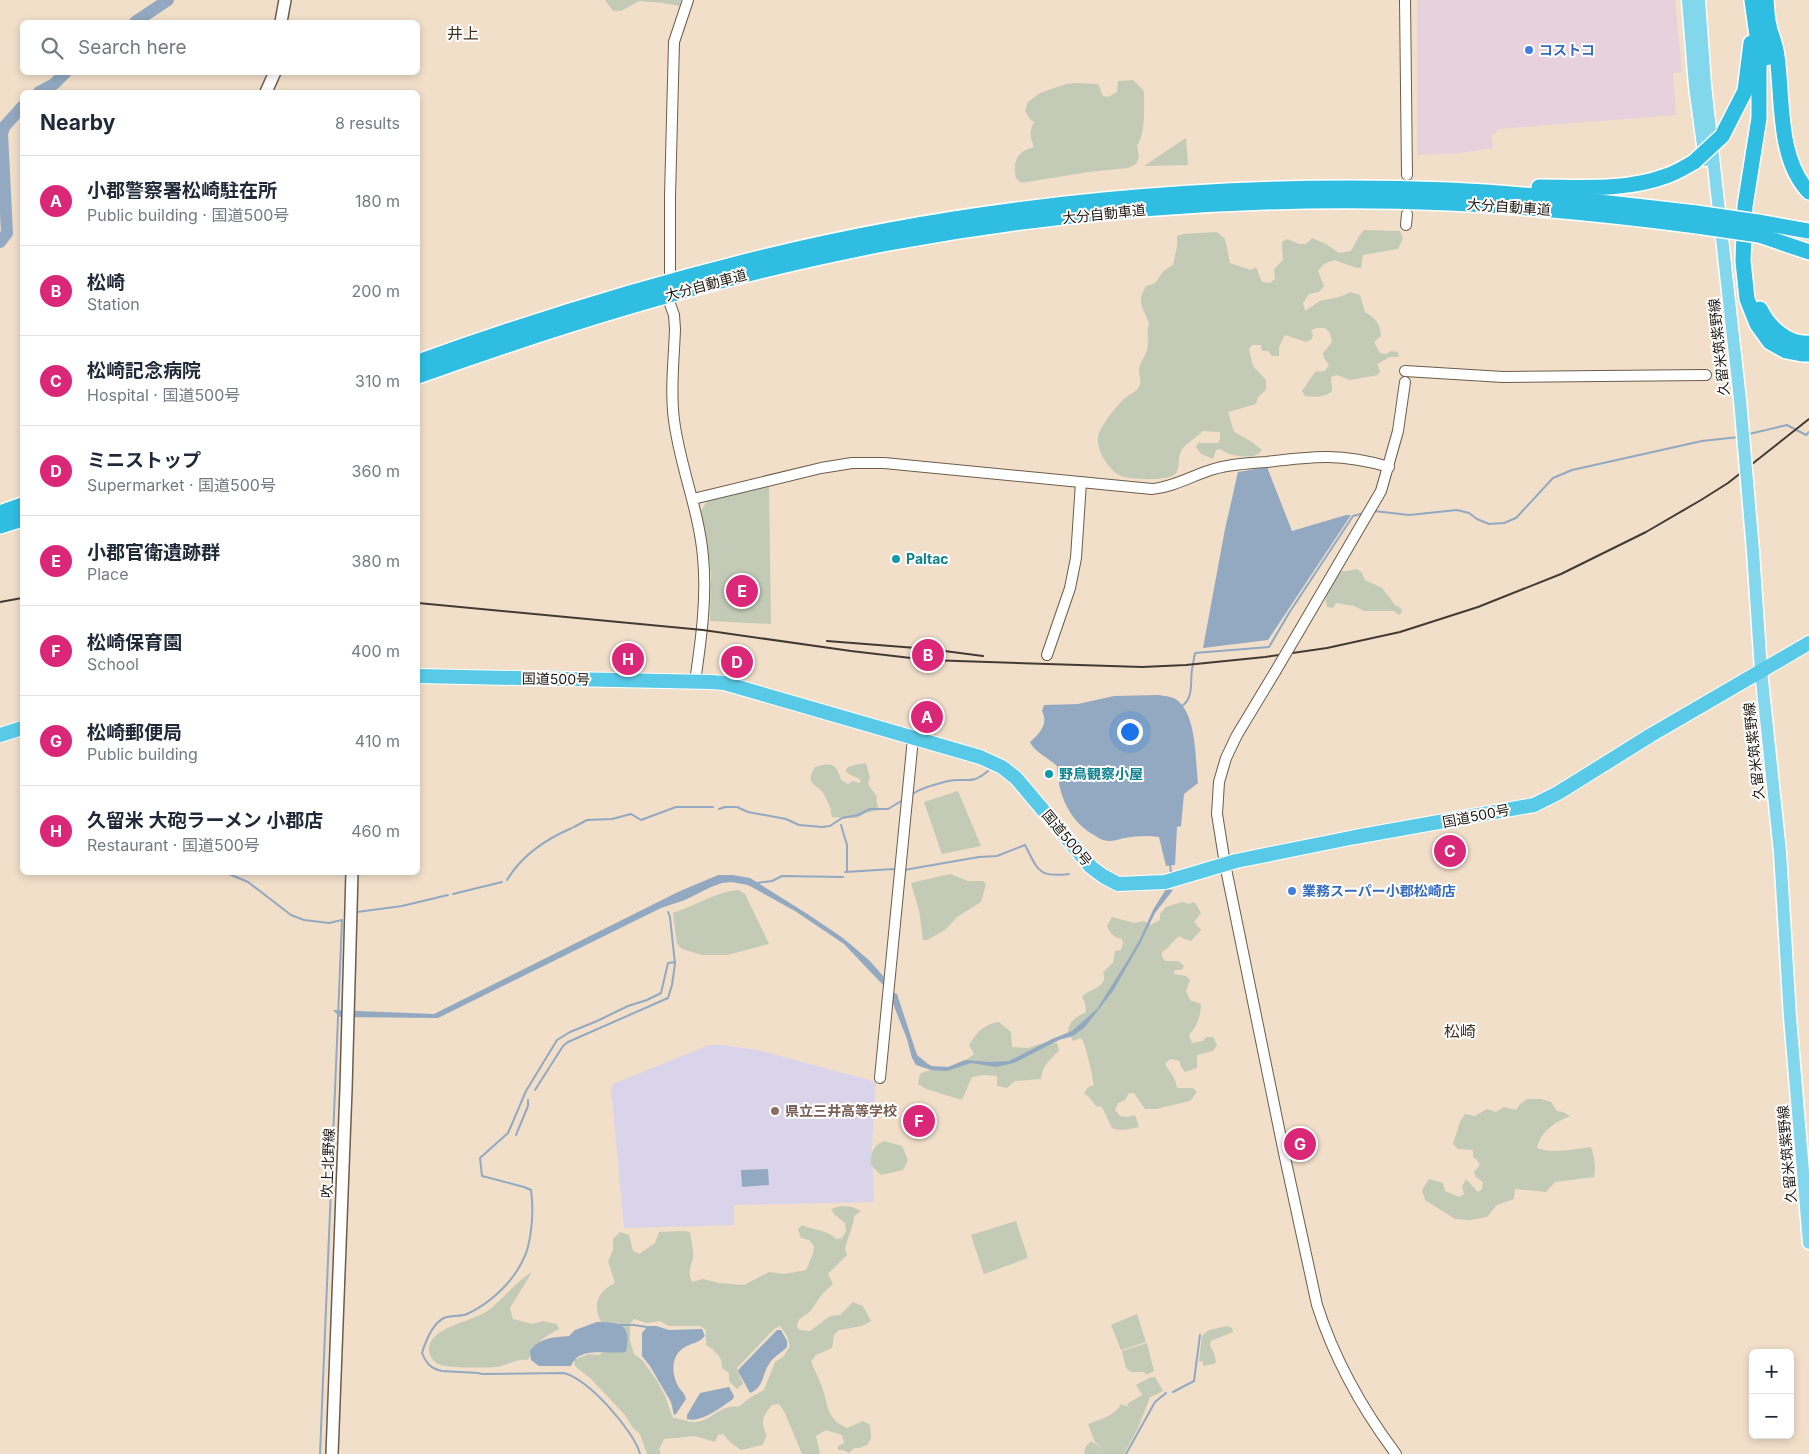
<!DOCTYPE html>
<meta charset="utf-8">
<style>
:root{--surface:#fff;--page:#f2f2f3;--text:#1f2937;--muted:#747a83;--line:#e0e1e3;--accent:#db2777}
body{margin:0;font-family:Inter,"Noto Sans JP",sans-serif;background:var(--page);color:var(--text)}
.controls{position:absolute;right:15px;bottom:15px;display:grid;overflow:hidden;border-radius:8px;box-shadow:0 2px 8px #0003}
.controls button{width:45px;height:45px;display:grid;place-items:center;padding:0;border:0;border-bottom:1px solid var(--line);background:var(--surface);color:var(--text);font:25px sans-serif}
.you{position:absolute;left:1129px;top:731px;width:18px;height:18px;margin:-12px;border:4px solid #fff;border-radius:50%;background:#1a73e8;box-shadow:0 0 0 8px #1a73e833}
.badge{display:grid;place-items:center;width:32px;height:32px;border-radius:50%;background:var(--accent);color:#fff;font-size:16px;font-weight:700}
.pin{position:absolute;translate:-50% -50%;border:2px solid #fff;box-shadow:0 1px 5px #0006}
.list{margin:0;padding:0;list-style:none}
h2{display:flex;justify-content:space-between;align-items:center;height:65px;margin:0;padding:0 20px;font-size:21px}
h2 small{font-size:16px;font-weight:400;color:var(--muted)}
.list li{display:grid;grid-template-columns:32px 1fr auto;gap:15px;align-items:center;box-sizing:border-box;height:90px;padding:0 20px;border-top:1px solid var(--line)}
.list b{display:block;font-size:19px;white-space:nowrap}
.list p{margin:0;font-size:16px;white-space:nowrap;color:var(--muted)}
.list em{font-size:16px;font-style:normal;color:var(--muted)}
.icon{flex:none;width:28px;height:28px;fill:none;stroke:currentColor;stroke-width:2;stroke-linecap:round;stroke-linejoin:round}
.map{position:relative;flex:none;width:1809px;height:1454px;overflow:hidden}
.search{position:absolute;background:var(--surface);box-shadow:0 2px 8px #0003;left:20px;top:20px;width:400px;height:55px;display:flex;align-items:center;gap:12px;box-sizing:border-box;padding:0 18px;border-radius:8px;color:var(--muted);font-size:19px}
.panel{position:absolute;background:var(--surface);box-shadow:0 2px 8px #0003;left:20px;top:90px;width:400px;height:785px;border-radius:8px}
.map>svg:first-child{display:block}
</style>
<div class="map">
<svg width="1809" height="1454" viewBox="0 0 1809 1454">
<rect width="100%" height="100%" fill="#f1dfca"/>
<path fill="#e7d1dd" d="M1417,0H1675L1682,72L1673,73L1676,115L1498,129L1495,134L1491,135L1493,148L1460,153L1417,155Z"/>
<path fill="#dad4ea" d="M709,1045H721L758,1050L876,1082L872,1148L874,1200L872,1202L734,1205V1225L624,1228L611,1088L613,1084Z"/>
<g fill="#c3cab6" fill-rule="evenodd">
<path d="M605,0H681L680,6L663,3L639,1L621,11H613Z"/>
<path d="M1133,80L1144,91C1144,107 1146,132 1137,146L1139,157L1136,164L1128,168L1088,172L1021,183L1016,178C1013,161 1016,152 1034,147C1030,137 1029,132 1034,122L1029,118L1025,110L1028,102L1040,93L1066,84L1075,83L1098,84L1103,96L1108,97L1117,92L1118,81Z"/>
<path d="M1186,138L1188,165L1144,166Z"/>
<path d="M1364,230L1400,231L1403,238L1398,249L1363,255L1361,268H1357L1334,260L1324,264L1318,271L1324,286L1319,292L1309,294L1303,303L1305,311L1320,301L1339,297L1351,292L1360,295L1365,312C1376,319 1380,323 1381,336L1374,342L1380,353L1386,354L1391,351L1398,352L1399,357H1390L1377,364L1380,371L1378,375L1350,380L1337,375L1331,377L1332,391C1324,398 1316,397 1305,396L1302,391L1315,372L1325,371L1329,365L1324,358L1323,353L1332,342L1330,333L1325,328H1317L1311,330L1313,335L1312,339L1306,342L1285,335L1279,347V356H1272L1268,351H1262L1261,345H1252L1249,349L1253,366L1266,380V390L1258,397L1256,404L1228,412L1234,432L1252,442L1262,450C1261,451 1257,455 1256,455C1246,459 1227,455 1220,449L1216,450L1213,459L1201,454L1196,447L1198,443H1218L1220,439V432L1203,431C1198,436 1184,445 1181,451C1177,459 1181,470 1174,475C1166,481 1127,480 1119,475C1107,468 1094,447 1099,433C1102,425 1116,406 1123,400C1127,395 1135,393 1138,388C1143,382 1139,377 1139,370C1139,364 1144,358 1146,353C1150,343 1146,333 1149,323C1143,308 1136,302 1146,286C1159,283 1155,282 1162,273C1164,270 1169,267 1173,265L1177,246V236L1183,234L1217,232L1225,239L1230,263L1251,270L1256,267L1262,282L1270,283L1275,279L1274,269L1283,260L1282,242L1287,239L1299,244H1306L1312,238L1326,244L1339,253L1351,251L1359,236Z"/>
<path d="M769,486L771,624L710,621L711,573L701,511L707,501Z"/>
<path d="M1357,569L1362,573L1365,580L1382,588L1395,605L1401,608L1402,612L1399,615L1394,611H1364L1354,606L1336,603L1333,608L1327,607L1325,595L1338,571H1348Z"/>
<path d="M866,763L870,778L868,784L877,797L876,800L879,810L865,813L857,818L832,817C831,814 831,811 831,809C830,806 825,797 824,794C819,784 803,786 815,767C831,762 837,764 841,780L848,784L853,781L859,783L861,781C857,776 851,776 846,772V769L850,766Z"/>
<path d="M958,791L981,846L942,854L924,802Z"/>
<path d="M950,874L968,881H983L986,884L981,902L957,917L945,930L927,940H923L919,910L911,883Z"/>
<path d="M738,890L745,894L769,944L727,955H702L682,949L677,944L673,913C695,906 715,892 738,890Z"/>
<path d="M1182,902L1189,904L1193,902L1196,904L1201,913L1194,922L1201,930L1191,941L1184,939L1180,936C1172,940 1170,948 1162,952V957L1165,961H1178L1184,966L1182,970H1175L1174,974L1186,976L1190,980L1186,991L1190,1000L1201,1004C1201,1015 1197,1027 1189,1035L1192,1043L1203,1041L1206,1037H1213L1217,1045L1213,1051L1197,1055V1068L1185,1072L1180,1065V1061L1170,1059L1165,1064C1170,1073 1176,1078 1177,1088H1193L1197,1092L1190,1101L1156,1109H1145L1134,1093H1129L1125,1100L1118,1103L1115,1110L1120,1116L1127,1117L1135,1115L1139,1127C1128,1129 1123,1132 1112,1128L1102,1107L1096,1106L1088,1096L1084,1094L1087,1088L1094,1085C1092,1075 1086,1044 1081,1038L1073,1041L1068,1032C1069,1021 1076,1017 1086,1012L1085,1003L1082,997C1090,988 1109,988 1103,972L1113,963L1115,951L1121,950L1123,943L1122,939C1114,938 1110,933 1107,926L1112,917L1134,923L1144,921L1150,925L1160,920V914L1166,907Z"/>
<path d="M999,1022L1011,1032L1012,1047L1028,1048L1040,1044L1057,1043L1059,1051C1050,1059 1042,1066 1041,1079L1015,1081L1007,1088L997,1086V1076L984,1075L972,1077L962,1100L926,1089L918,1084L920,1074C927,1070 932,1070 940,1069C951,1068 966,1061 974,1054L969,1045C976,1033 984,1024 999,1022Z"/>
<path d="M1527,1099H1541L1551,1102L1557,1111L1563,1112L1570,1116C1555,1122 1540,1132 1537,1148C1552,1154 1575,1149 1591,1147C1594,1155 1596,1168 1594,1177L1555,1182L1546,1192L1515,1189L1514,1199L1497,1205L1487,1217L1470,1220L1455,1219L1425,1200L1422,1190L1429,1179L1443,1183L1445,1191L1459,1197L1464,1194L1462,1187L1466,1179L1478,1192L1482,1189L1483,1182L1476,1177L1474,1172L1480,1165L1477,1160L1473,1157V1150L1458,1149L1453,1144L1460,1122L1465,1114L1475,1116L1487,1109L1496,1112L1504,1107L1516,1110L1520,1104Z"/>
<path d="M884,1141L902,1146L908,1160L903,1170L881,1175L871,1165C870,1154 873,1145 884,1141Z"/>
<path d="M841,1206L852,1207L861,1211L854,1216V1220L845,1248L847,1255L828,1274L833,1284C822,1293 819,1298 812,1309C807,1317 797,1316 797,1327L800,1330L810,1331L830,1316L840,1315L853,1302L863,1306L871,1321L862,1326L839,1330L834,1335L832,1348L816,1355L811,1361C814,1370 819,1378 822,1387C829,1407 826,1418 847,1428L863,1421L870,1425L871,1438L867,1445L859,1448H854L849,1453L843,1450H838V1446L844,1443L842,1435L826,1430L816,1436L820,1454H802L784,1411L779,1404L772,1405C762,1417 760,1421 767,1436L762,1445L741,1450L730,1442L723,1434L718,1435L715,1442L695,1436L664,1439L659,1449L661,1454H647L640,1434L633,1428L625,1415L591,1379L575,1366L574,1360L589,1354L599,1355L606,1350L612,1324L601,1322C592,1305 598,1291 615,1283L608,1261L613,1250V1239L620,1232L629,1235L633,1251L639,1254L655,1243L659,1232L683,1231L690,1232C691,1240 694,1251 693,1258C691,1268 687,1272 692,1282L703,1279L719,1283L744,1285L769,1272L784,1274L806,1270L813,1254L814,1246L809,1240L801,1238L798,1229L802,1225C814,1231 827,1229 836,1239L842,1238L846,1231L845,1223L834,1214L831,1209ZM634,1319L647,1323L660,1321L669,1326H700L706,1330V1345C715,1350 723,1358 722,1368L729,1373V1381L737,1389L743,1384L737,1368L774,1329L780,1326L787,1336L790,1346L783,1357L775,1362L764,1390L751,1397L738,1407C721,1403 710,1423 693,1422C688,1422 679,1418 673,1418L665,1396L656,1379L642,1360L634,1354L630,1341V1324Z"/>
<path d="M1016,1221L1028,1258L984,1274L971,1235Z"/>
<path d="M532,1272L510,1308L513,1319L533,1324L543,1321L557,1324L559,1329C541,1338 537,1343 528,1360C516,1358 507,1366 495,1367C484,1368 452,1368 441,1365C435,1363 430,1358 429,1351C427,1328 470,1322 486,1312C503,1300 514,1283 532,1272Z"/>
<path d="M1137,1314L1146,1342L1121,1350L1111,1325Z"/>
<path d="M1227,1326L1232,1328L1233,1332L1211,1341L1210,1346L1214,1353L1216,1362L1214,1364L1203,1366V1362L1199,1361L1202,1336L1209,1330Z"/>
<path d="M1147,1343L1154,1371L1146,1375L1144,1372H1131L1126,1368L1122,1351Z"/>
<path d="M1151,1377H1155L1163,1391L1151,1397L1148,1396L1150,1397L1138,1428L1124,1454H1084L1086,1446L1091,1441L1103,1449L1095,1442L1088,1424C1100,1419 1115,1416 1121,1404L1129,1407L1127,1404L1142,1395V1393H1141L1136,1385Z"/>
</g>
<g fill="#92a9c1">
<path d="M1267,467L1292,531L1346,515H1351L1268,640L1203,648L1225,529L1238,472Z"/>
<path d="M1158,695C1164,696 1172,696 1177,700C1197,716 1195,758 1198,783L1184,794L1181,826L1177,827L1175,865L1166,866L1159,837C1148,835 1136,836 1124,838C1119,839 1114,841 1109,841C1104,841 1098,838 1094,835C1069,821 1058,794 1057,766C1049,758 1034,752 1030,742C1039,734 1049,724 1042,711L1044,705L1078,704L1114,696Z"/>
<path d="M718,875H733L750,878L809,915L843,938L870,961L883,976L892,992L897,994L917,1055L928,1064L932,1066L948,1067L965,1060L991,1062L1009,1061L1052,1039L1072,1031L1097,1009L1129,958L1140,939L1153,910L1166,889L1173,890L1155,913L1141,942L1113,991L1085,1027L1073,1036L1059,1040L1014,1063L996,1067L971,1063L947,1071L931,1070L916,1065L912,1058L907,1039L892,1001L884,986L844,944L795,911L748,885L731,882L722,883L711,887L685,900L661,908L438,1018L340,1017L333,1010L434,1014L678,892Z"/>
<path d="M768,1169L769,1185L742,1187L741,1170Z"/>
<path d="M597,1322C621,1322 632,1325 626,1352C609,1355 579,1345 571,1366H539L531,1360L530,1351C539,1338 554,1337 569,1336L575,1330Z"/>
<path d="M648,1326H656L669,1330L702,1329L705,1336C699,1343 692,1343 685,1347C671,1355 671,1372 678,1386C680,1390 685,1393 686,1399L676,1414L674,1415L671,1402L650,1366L642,1356V1333Z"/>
<path d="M777,1330H781L787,1341V1347C781,1353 773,1357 769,1364C762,1374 764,1388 750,1393L738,1371L740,1368Z"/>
<path d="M729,1387L734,1396L733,1399C721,1407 702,1423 687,1419V1415L700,1393Z"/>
</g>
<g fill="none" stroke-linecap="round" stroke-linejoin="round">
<g stroke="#92a9c1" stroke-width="2">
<path d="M1749,434L1787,425L1806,435L1809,432"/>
<path d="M1374,511L1409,515L1457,510L1469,513L1477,519L1489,524L1504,523L1516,518L1553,478L1572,470L1702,441L1739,437"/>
<path d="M1182,706C1194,697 1190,683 1192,669C1193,664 1194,658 1195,653L1269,647L1289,613L1353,516L1364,513"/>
<path d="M911,795C919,788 936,784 948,781C967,777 970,786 988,771"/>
<path d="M719,809L725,807H737L748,812L786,819L799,825L822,827L830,826L842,818L858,815L870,809H888L903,800"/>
<path d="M841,825L847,845V871"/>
<path d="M574,827L587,820L612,819L631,814L641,820L676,807H713"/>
<path d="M1170,863L1171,873"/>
<path d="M904,870L979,857L997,856L1025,845C1038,870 1038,878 1069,874"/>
<path d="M224,872L248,882L291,915L304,920L329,923L342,920L320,1454"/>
<path d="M845,872L894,869L897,871"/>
<path d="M507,880C522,855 546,839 572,828"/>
<path d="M757,883L772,881L782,876L843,877"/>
<path d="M453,894L502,882"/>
<path d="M357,912L402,906L448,895"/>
<path d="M535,1090L563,1046L568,1042L668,998L672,985L675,964L670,917L668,912"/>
<path d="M516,1135L528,1106V1100"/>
<path d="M620,1325H634L647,1327"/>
<path d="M1173,1392L1194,1381L1200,1335"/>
<path d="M640,1454C635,1432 586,1376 563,1373L482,1374L478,1373L442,1371C431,1369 426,1363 422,1353C426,1340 432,1324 444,1318C451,1315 460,1317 467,1314C489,1304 511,1284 522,1262C532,1245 534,1210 531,1190L524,1187L482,1176L480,1158L508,1133L526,1091L557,1040L570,1032L597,1021L628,1006L647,1000L661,993L668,963L675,962"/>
<path d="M1126,1454L1155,1402L1166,1393"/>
</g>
<g stroke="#92a9c1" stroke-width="12">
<path d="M135,22L168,0"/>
<path d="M39,92L54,84L66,72"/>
<path d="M0,242L7,233L2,134L4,127L22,107"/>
</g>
<defs>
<g id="tertiary">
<path d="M1405,0L1407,175"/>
<path d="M1406,225L1407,214"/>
<path d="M670,274V196L674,42L688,0"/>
<path d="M670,304L674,315L675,329C674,359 670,391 674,420C680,467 699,510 703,557C707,599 701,640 695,682"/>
<path d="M1405,371L1503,377L1706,375"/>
<path d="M693,499L821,468L852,463H884L1152,489C1174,487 1193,475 1214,469C1231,464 1249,463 1267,462C1314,456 1342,453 1389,467"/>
<path d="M1298,633L1381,491L1398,431L1405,382"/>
<path d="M1047,655L1070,588L1076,558L1081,482"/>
<path d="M1275,672L1237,735L1226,758L1219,782L1217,814L1225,864L1284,1153L1317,1305C1334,1358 1363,1410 1396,1454"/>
<path d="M880,1078L913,738"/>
</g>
<g id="secondary">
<path d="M281,22L285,0"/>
<path d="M266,92L275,72"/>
<path d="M332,1454L346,1089L352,872"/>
</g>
<g id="primary">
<path d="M1688,0L1695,86L1705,160"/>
<path d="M1699,0L1705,85L1740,400"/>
<path d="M1753,551L1761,671L1780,852L1790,1017L1809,1243"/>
</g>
<g id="trunk">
<path d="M418,676L712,682L724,683L980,757L1002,767L1016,778L1091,867L1103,876L1118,884L1165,882L1236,861L1355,837L1534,805L1558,793L1651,735L1809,643"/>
<path d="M0,735L22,728"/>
</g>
<g id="motorway">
<path d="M1752,0L1759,50V118L1745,206L1743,261L1747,299L1757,324L1770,342L1786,351L1802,354H1809"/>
<path d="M1766,0C1767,9 1767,18 1769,27C1772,37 1776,46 1777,56C1783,98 1777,159 1809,192"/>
<path d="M1766,58L1769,25"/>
<path d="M1722,136L1745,91L1751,43"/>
<path d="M1539,187C1581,187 1626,191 1666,176C1676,173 1685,167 1694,162"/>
<path d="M1758,222L1809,231"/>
<path d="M1759,235L1809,252"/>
<path d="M1760,309C1769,327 1787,345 1809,343"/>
<path d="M418,362C532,321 649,285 768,256C985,203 1226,181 1449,190C1532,194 1614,203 1696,213"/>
<path d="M418,376C571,321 729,273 889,243C1073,209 1263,195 1450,203C1533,207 1615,215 1697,226"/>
<path d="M0,513L22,505"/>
<path d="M0,526L22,519"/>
</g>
</defs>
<use href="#tertiary" stroke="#6c5c4a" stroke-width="12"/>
<use href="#secondary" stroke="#6c5c4a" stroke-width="14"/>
<use href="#primary" stroke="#fff" stroke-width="15"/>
<use href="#trunk" stroke="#fff" stroke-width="16"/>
<use href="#motorway" stroke="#fff" stroke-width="18"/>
<use href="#tertiary" stroke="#fff" stroke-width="10"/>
<use href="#secondary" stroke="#fff" stroke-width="11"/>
<use href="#primary" stroke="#82d7ed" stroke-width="12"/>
<use href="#trunk" stroke="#58cae7" stroke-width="14"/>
<use href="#motorway" stroke="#2fbde1" stroke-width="15"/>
<g stroke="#433b32" stroke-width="2">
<path d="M0,602L22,598"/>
<path d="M418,603L703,630L851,651L928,660L1142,667L1186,665L1265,657L1327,648L1400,632L1478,607L1561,574L1646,532L1701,500L1728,483L1809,419"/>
<path d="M827,641L929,649L983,656"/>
</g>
<defs>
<path id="tertiary-bridge" d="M1275,672L1298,633"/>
<path id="primary-bridge" d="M1740,400L1753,551"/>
<g id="motorway-bridge">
<path d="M1694,162L1722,136"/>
<path d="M1696,213L1758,222"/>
<path d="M1697,226L1759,235"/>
</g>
</defs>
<use href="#tertiary-bridge" stroke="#6c5c4a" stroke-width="12" stroke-linecap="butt"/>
<use href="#primary-bridge" stroke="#fff" stroke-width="15" stroke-linecap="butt"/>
<use href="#motorway-bridge" stroke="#fff" stroke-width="18" stroke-linecap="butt"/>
<use href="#tertiary-bridge" stroke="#fff" stroke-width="10"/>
<use href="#primary-bridge" stroke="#82d7ed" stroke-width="12"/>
<use href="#motorway-bridge" stroke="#2fbde1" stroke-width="15"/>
</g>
<g fill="#3f7fe0" stroke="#fff" stroke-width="2">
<circle cx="1529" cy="50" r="5"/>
<circle cx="1292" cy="891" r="5"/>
</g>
<g fill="#0f9aa8" stroke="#fff" stroke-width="2">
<circle cx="896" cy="559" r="5"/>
<circle cx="1049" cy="774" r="5"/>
</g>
<circle fill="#8d6e63" stroke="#fff" stroke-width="2" cx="775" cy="1111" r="5"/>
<g text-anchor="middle" stroke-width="4" stroke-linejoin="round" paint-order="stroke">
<g font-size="14" font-weight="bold" fill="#366cbe" stroke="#fff" text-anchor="start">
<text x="1539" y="55">コストコ</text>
<text x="1302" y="896">業務スーパー小郡松崎店</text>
</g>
<g font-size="14" fill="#1d1710" stroke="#fff">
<text transform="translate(1509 207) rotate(4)" y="5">大分自動車道</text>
<text transform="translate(1104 214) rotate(-6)" y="5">大分自動車道</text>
<text transform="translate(706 285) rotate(-15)" y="5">大分自動車道</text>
<text transform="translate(1719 347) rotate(-96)" y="5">久留米筑紫野線</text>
<text transform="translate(556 679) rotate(1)" y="5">国道500号</text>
<text transform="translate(1754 751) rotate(-96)" y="5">久留米筑紫野線</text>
<text transform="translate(1476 816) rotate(-11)" y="5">国道500号</text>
<text transform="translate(1067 838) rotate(50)" y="5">国道500号</text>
<text transform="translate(1787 1154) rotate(-95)" y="5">久留米筑紫野線</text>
<text transform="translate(328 1163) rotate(-88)" y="5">吹上北野線</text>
</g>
<g font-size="14" font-weight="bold" fill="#0d838f" stroke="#fff" text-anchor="start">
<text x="906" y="564">Paltac</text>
<text x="1059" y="779">野鳥観察小屋</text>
</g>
<g font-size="14" font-weight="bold" fill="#785e54" stroke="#fff" text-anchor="start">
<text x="785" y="1116">県立三井高等学校</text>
</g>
<g font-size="16" fill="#403221" stroke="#fff">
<text x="463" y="39">井上</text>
<text x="1460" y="1037">松崎</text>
</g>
</g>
</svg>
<div class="controls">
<button>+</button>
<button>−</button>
</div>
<div class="you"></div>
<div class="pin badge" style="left:927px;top:717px">A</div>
<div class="pin badge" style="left:928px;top:655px">B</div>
<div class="pin badge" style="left:1450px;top:851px">C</div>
<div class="pin badge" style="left:737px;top:662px">D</div>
<div class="pin badge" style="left:742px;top:591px">E</div>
<div class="pin badge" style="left:919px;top:1121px">F</div>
<div class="pin badge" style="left:1300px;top:1144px">G</div>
<div class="pin badge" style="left:628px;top:659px">H</div>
<div class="search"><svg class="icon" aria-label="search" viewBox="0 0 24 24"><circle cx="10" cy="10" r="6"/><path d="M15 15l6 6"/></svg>Search here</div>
<section class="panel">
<h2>Nearby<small>8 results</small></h2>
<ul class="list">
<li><span class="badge">A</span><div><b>小郡警察署松崎駐在所</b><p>Public building · 国道500号</p></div><em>180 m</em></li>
<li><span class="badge">B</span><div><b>松崎</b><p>Station</p></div><em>200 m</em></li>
<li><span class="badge">C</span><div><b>松崎記念病院</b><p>Hospital · 国道500号</p></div><em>310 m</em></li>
<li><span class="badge">D</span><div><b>ミニストップ</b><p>Supermarket · 国道500号</p></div><em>360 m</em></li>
<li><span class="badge">E</span><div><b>小郡官衛遺跡群</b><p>Place</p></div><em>380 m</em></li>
<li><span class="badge">F</span><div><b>松崎保育園</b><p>School</p></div><em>400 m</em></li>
<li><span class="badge">G</span><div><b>松崎郵便局</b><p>Public building</p></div><em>410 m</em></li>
<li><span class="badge">H</span><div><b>久留米 大砲ラーメン 小郡店</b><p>Restaurant · 国道500号</p></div><em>460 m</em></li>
</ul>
</section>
</div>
